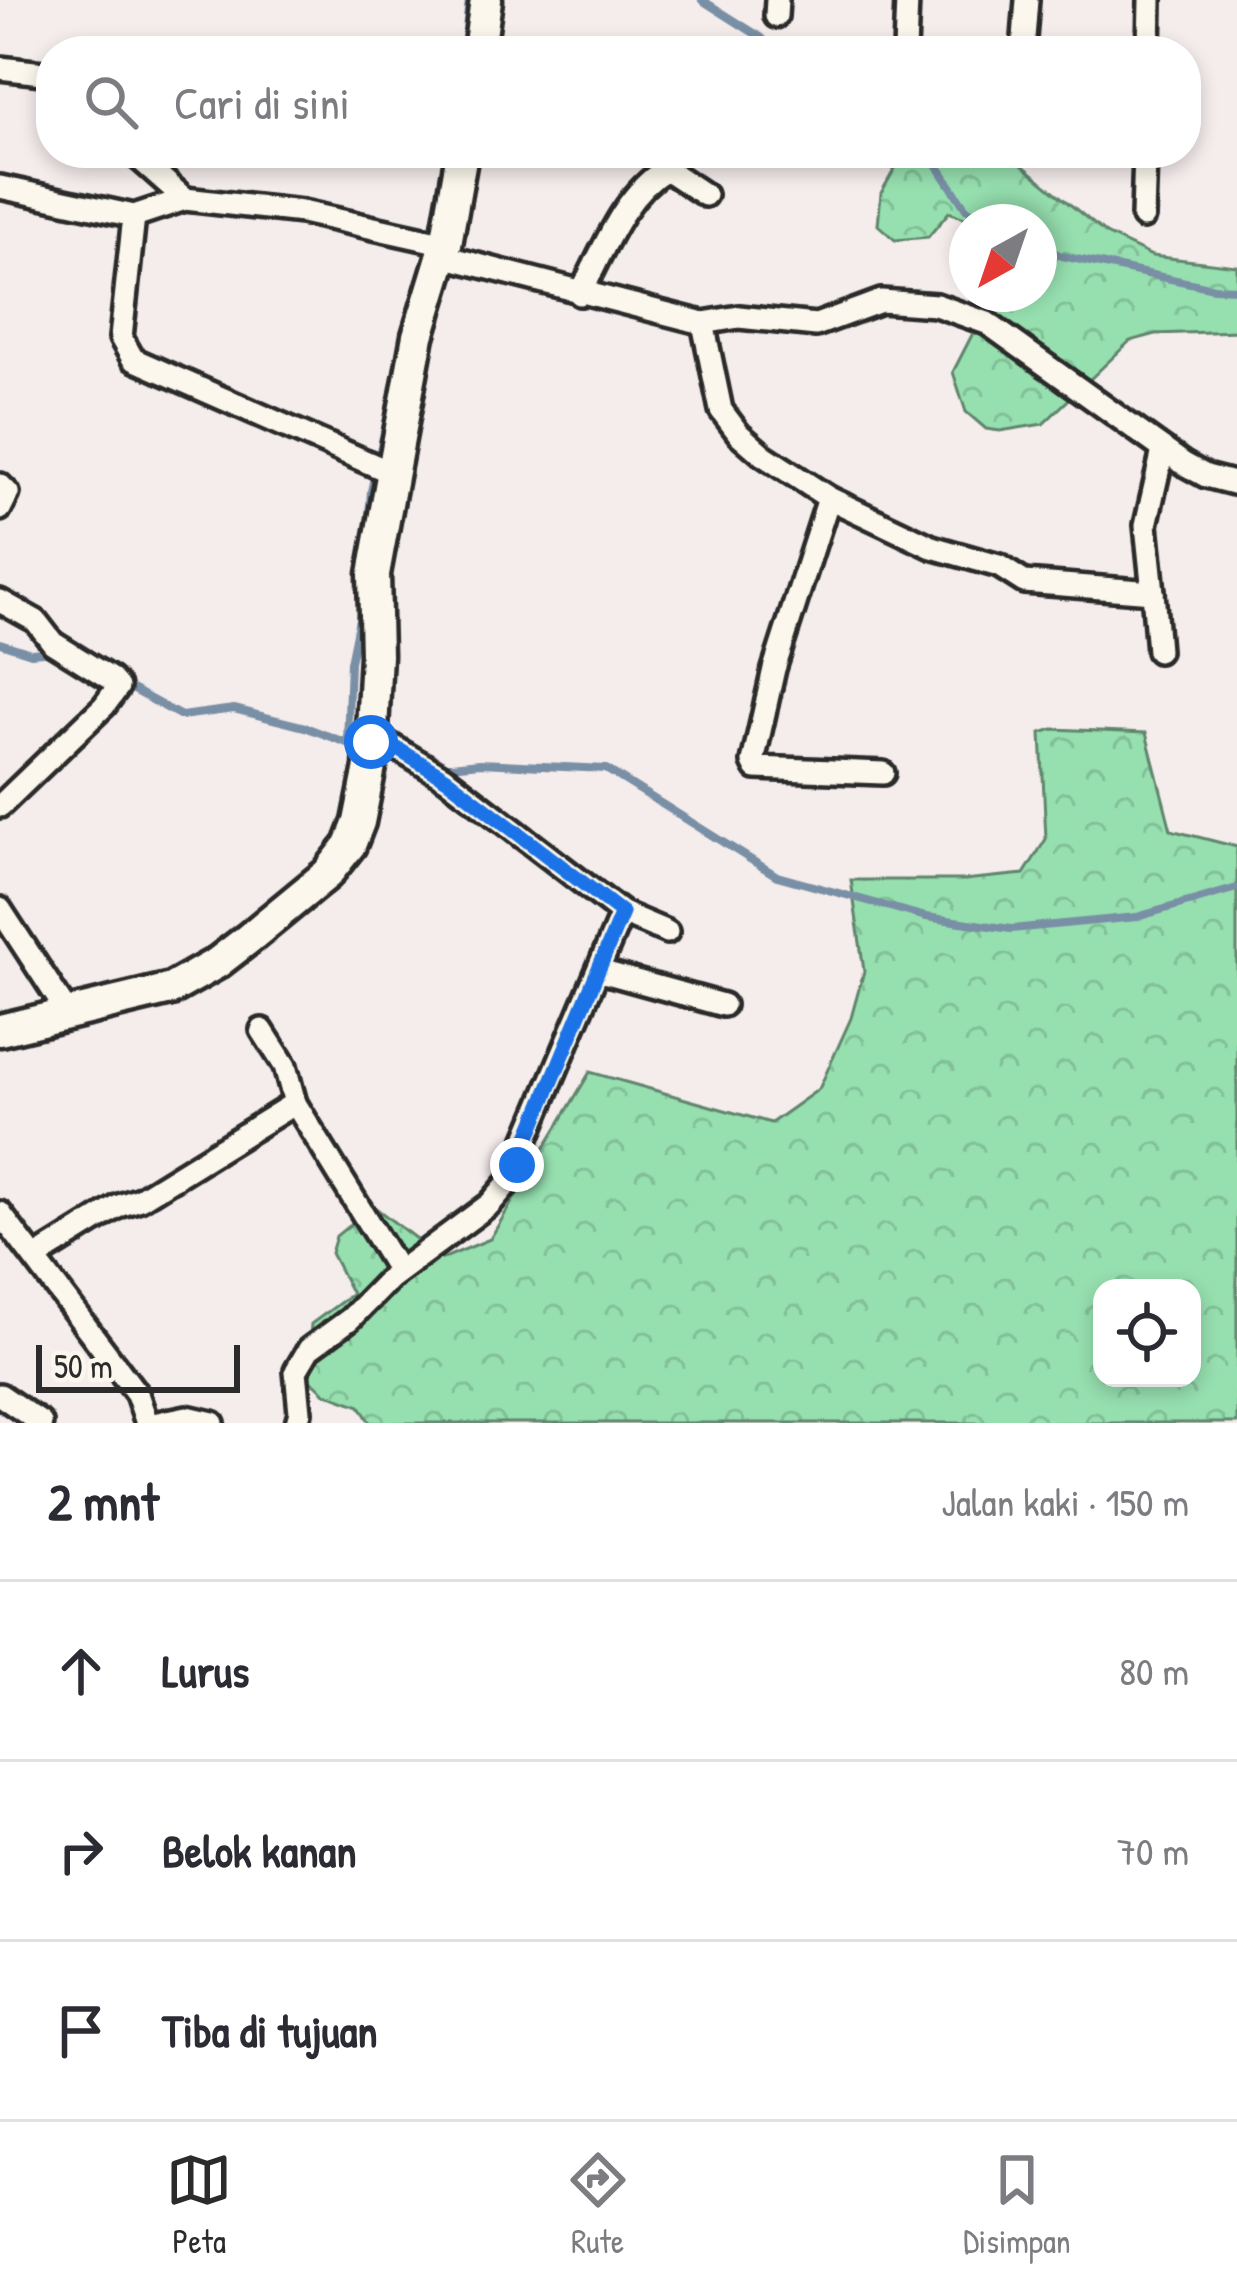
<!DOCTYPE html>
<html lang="id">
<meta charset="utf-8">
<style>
:root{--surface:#fff;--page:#f7f7f7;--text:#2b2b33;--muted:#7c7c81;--line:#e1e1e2;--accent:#2b2b2b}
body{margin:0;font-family:"Patrick Hand",sans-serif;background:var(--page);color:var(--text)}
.controls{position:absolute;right:36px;bottom:36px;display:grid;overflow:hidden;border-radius:24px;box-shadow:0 6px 18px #0003}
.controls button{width:108px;height:108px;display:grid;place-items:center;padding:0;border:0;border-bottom:3px solid var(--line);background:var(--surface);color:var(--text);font:60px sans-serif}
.compass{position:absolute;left:949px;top:204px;width:108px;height:108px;border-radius:50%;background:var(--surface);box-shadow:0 6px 18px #0003;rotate:220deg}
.scale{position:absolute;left:36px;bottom:30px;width:204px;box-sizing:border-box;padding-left:12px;border:6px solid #2b2b2b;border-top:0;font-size:33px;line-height:42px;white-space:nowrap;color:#2b2b2b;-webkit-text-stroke:9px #fbf7ec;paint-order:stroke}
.stop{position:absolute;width:36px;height:36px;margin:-27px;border:9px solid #1a73e8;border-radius:50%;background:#fff}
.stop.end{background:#1a73e8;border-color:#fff;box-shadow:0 3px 12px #0008}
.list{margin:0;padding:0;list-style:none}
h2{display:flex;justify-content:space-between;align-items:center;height:156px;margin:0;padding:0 48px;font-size:51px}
h2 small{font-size:39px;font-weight:400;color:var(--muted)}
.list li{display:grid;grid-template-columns:78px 1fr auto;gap:36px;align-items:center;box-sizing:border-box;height:180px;padding:0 48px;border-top:3px solid var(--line)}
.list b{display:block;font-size:45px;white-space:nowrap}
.list em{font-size:39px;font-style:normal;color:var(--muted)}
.icon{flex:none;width:66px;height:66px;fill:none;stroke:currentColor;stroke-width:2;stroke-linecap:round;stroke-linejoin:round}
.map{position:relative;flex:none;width:1237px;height:1423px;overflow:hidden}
.search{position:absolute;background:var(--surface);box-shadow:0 6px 18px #0003;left:36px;right:36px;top:36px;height:132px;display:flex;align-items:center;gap:30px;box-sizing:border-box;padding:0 42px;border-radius:48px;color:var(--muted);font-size:45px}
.sheet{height:696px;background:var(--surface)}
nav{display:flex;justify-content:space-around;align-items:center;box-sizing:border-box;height:168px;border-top:3px solid var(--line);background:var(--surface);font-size:33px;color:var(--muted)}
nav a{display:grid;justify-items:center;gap:6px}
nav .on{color:var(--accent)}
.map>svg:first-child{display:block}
</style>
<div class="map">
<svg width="1237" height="1423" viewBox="0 0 1237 1423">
<defs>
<pattern id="forest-crowns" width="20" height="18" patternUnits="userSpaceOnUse" patternTransform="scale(3)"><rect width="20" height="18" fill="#96dfaf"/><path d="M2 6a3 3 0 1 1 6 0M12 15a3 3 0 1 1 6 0" fill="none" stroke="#81c097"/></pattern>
</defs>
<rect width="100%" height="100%" fill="#f5ecec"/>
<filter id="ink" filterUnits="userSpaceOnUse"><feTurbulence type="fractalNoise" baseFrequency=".00833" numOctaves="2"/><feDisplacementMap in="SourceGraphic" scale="24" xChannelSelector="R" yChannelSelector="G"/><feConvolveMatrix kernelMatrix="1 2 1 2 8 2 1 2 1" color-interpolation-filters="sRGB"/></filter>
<g filter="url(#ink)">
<g fill="url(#forest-crowns)" stroke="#60856d" stroke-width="3" fill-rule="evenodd">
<path d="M936,153L1010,155L1106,234L1152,256L1237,266V331L1156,334L1130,341L1043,424L1000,431L986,429L966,412L953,372L993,294H1039V222H974L949,212L928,237L895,240L878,225L881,193L901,158Z"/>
<path d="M1053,729L1146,733L1171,830L1237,847V1423H370L360,1406L325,1393L307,1376L311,1324L352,1294L331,1253L336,1236L373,1206L442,1259L490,1239L590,1072L771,1123L819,1089L851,1018L864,971L851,880H963L1024,874L1046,839L1041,733ZM1102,1288H1192V1378H1102Z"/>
</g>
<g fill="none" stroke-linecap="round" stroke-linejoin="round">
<g stroke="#798fa5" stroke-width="8">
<path d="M702,0L762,38L775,51"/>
<path d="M464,51L469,0"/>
<path d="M929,153L966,209L993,222"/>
<path d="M1039,245L1062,256L1214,288L1237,289"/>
<path d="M368,528L371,491L392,396"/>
<path d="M361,609L350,662L347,743L364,749"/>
<path d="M0,643L31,653L54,651"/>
<path d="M122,694L132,689L181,716L234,709L305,727L347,743"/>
<path d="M441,767L480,763L606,769L777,876L926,917L1011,929L1137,917L1237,888"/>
</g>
<defs>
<g id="street">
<path d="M776,16L777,0"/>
<path d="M905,51L907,0"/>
<path d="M1023,51L1027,0"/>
<path d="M1149,51L1150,0"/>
<path d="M0,68L51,74"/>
<path d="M133,153L185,199"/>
<path d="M0,187L134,216L185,199L302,212L446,244"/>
<path d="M134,216L121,338L133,359L392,473"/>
<path d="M1143,217L1145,153"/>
<path d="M443,256L703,323L739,317L816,325L881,301L936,305L987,323L1184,464L1206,476L1237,484"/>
<path d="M580,294C604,250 622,196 666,169L705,195"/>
<path d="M703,323L721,410L739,434L763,455L829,498L932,547L999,566L1024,582L1153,592L1146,525L1163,450"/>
<path d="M0,485L8,493L0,509"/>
<path d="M829,498L774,669L753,762L756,768L883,773"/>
<path d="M1153,592L1158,651"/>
<path d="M0,601L36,621L53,643L111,679L118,687L104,706L0,806"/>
<path d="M0,909L69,1015"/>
<path d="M622,913L667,932"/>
<path d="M600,971L723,1005"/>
<path d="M262,1030L285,1066L295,1103"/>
<path d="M0,1213L137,1394L147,1423"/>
<path d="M35,1258L119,1206L140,1199L295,1103L398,1271"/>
<path d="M0,1395L41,1423"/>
<path d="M158,1423L187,1417L213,1423"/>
<path d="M297,1423L300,1412L296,1371L309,1349L350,1319L390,1278L490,1204L508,1183L622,913L447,779L371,733"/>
</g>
<g id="secondary">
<path d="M479,51L486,0"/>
<path d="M0,1030L171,989L217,963L248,939L327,874L350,845L359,822L370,767L376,655L374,574L418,336L446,244L462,153"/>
</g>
</defs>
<use href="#street" stroke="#2b2b2b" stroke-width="30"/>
<use href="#secondary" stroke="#2b2b2b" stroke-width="39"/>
<use href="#street" stroke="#fbf7ec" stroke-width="21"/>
<use href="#secondary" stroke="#fbf7ec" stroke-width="30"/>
</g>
</g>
<g fill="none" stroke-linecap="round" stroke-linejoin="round" filter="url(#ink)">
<path stroke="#1a73e8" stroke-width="15" d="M371,742V733L447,779L622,913L517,1165"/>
</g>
</svg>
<div class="controls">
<button><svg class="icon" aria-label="locate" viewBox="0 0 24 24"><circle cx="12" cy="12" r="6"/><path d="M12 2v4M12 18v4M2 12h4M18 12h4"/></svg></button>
</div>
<svg class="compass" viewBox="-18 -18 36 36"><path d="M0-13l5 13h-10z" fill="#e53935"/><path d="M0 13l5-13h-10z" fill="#7c7c81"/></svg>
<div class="scale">50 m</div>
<div class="stop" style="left:371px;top:742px"></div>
<div class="stop end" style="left:517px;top:1165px"></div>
<div class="search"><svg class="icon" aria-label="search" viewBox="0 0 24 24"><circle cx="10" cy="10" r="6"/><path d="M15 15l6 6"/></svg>Cari di sini</div>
</div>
<section class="sheet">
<h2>2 mnt<small>Jalan kaki · 150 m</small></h2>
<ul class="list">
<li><svg class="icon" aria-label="ahead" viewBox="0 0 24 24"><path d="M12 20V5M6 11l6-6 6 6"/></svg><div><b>Lurus</b></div><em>80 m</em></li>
<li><svg class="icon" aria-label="right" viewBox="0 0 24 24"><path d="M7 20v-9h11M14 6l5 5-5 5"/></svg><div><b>Belok kanan</b></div><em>70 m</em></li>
<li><svg class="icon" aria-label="arrive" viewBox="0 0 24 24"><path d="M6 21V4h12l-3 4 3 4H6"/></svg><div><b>Tiba di tujuan</b></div></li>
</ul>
</section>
<nav>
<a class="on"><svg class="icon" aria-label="map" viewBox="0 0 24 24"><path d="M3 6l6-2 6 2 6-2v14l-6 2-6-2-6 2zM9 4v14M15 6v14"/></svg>Peta</a>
<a><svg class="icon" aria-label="directions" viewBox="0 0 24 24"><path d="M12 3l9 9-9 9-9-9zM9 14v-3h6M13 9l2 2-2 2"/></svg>Rute</a>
<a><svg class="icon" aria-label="saved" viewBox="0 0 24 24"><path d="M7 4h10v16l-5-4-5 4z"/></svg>Disimpan</a>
</nav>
